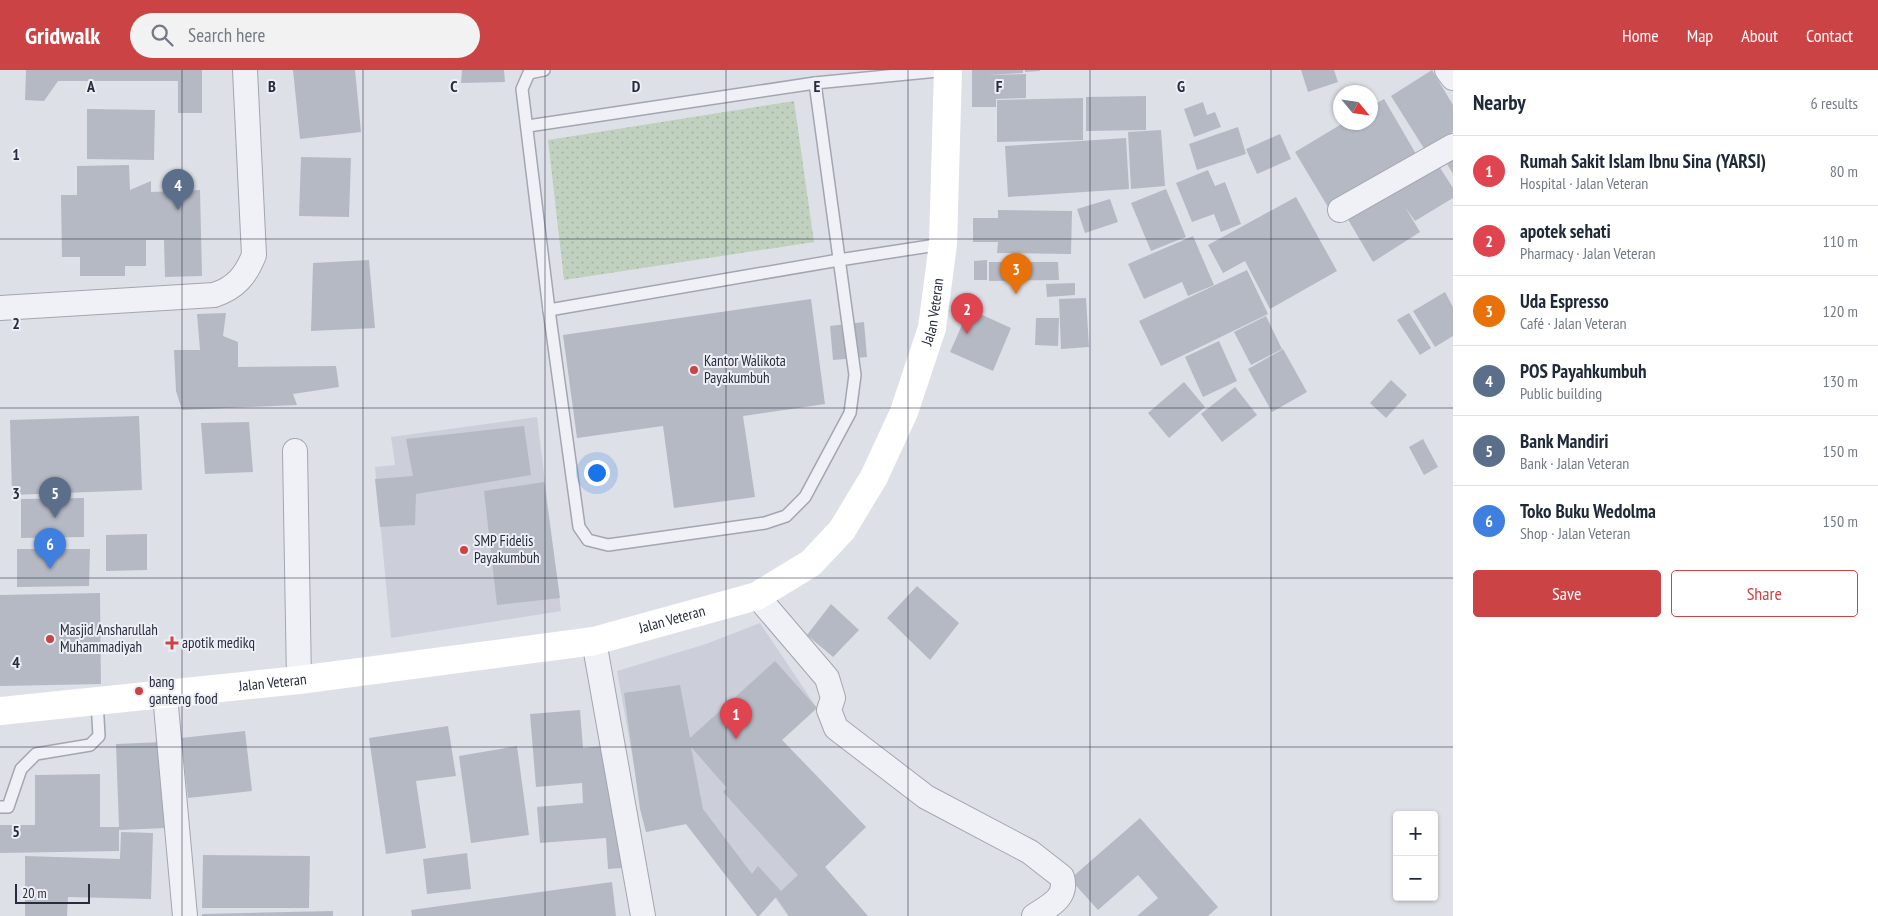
<!DOCTYPE html>
<meta charset="utf-8">
<style>
:root{--surface:#fff;--page:#f2f2f3;--text:#1f2937;--muted:#747a83;--line:#e0e1e3;--accent:#cc4345}
body{margin:0;font-family:"PT Sans Narrow",sans-serif;background:var(--page);color:var(--text)}
.controls{position:absolute;right:15px;bottom:15px;display:grid;overflow:hidden;border-radius:5px;box-shadow:0 1px 4px #0004}
.controls button{width:45px;height:45px;display:grid;place-items:center;padding:0;border:0;border-bottom:1px solid var(--line);background:var(--surface);color:var(--text);font:25px sans-serif}
.compass{position:absolute;left:1333px;top:15px;width:45px;height:45px;border-radius:50%;background:var(--surface);box-shadow:0 1px 4px #0004;rotate:119deg}
.scale{position:absolute;left:15px;bottom:12px;width:75px;box-sizing:border-box;padding-left:5px;border:2px solid #272c3e;border-top:0;font-size:14px;line-height:18px;white-space:nowrap;color:#272c3e;-webkit-text-stroke:4px #edeff5;paint-order:stroke}
.you{position:absolute;left:596px;top:402px;width:18px;height:18px;margin:-12px;border:4px solid #fff;border-radius:50%;background:#1a73e8;box-shadow:0 0 0 8px #1a73e833}
.badge{display:grid;place-items:center;width:32px;height:32px;border-radius:50%;background:var(--accent);color:#fff;font-size:16px;font-weight:700}
.pin{position:absolute;translate:-50% -41px;filter:drop-shadow(0 1px 2px #0008)}
.pin::after{content:'';position:absolute;top:26px;width:18px;height:15px;background:inherit;clip-path:polygon(0 0,100% 0,50% 100%)}
.list{margin:0;padding:0;list-style:none}
h2{display:flex;justify-content:space-between;align-items:center;height:65px;margin:0;padding:0 20px;font-size:21px}
h2 small{font-size:16px;font-weight:400;color:var(--muted)}
.list li{display:grid;grid-template-columns:32px 1fr auto;gap:15px;align-items:center;box-sizing:border-box;height:70px;padding:0 20px;border-top:1px solid var(--line)}
.list b{display:block;font-size:19px;white-space:nowrap}
.list p{margin:0;font-size:16px;white-space:nowrap;color:var(--muted)}
.list em{font-size:16px;font-style:normal;color:var(--muted)}
.actions{display:flex;gap:10px;padding:15px 20px}
.actions a{flex:1;padding:11px 0;border:1px solid var(--accent);border-radius:5px;text-align:center;font-size:18px;color:var(--accent)}
.actions .main{background:var(--accent);color:#fff}
.icon{flex:none;width:28px;height:28px;fill:none;stroke:currentColor;stroke-width:2;stroke-linecap:round;stroke-linejoin:round}
.map{position:relative;flex:none;width:1453px;height:846px;overflow:hidden}
header{display:flex;align-items:center;gap:30px;box-sizing:border-box;height:70px;padding:0 25px;background:var(--accent);color:#fff}
header strong{font-size:24px}
nav{display:flex;gap:28px;margin-inline-start:auto;font-size:18px}
.search{width:350px;height:45px;background:var(--page);display:flex;align-items:center;gap:12px;box-sizing:border-box;padding:0 18px;border-radius:28px;color:var(--muted);font-size:19px}
main{display:flex}
aside{flex:1;background:var(--surface)}
.map>svg:first-child{display:block}
</style>
<header>
<strong>Gridwalk</strong>
<div class="search"><svg class="icon" aria-label="search" viewBox="0 0 24 24"><circle cx="10" cy="10" r="6"/><path d="M15 15l6 6"/></svg>Search here</div>
<nav><a>Home</a><a>Map</a><a>About</a><a>Contact</a></nav>
</header>
<main>
<div class="map">
<svg width="1453" height="846" viewBox="0 0 1453 846">
<defs>
<pattern id="park-dots" width="8" height="8" patternUnits="userSpaceOnUse" patternTransform="scale(1.25)"><rect width="8" height="8" fill="#c1d1bf"/><path d="M2 2h.1M6 6h.1" fill="none" stroke="#a6b4a5" stroke-width="1.8" stroke-linecap="round"/></pattern>
</defs>
<rect width="100%" height="100%" fill="#dee0e7"/>
<g fill="#cccfd9">
<path d="M537,347L561,541L391,568L375,397L395,395L391,367Z"/>
<path d="M760,553L817,638L782,670L866,757L825,797L868,846H788L775,828L759,846H757L686,754L646,762L617,601L706,574Z"/>
</g>
<path fill="url(#park-dots)" d="M794,31L814,172L564,210L548,70Z"/>
<g fill="#b5b9c4" fill-rule="evenodd">
<path d="M26,0H202V43H178V11H58L44,31L25,30Z"/>
<path d="M293,0H355L361,62L300,69Z"/>
<path d="M462,0H504L505,12L461,13Z"/>
<path d="M972,0H1023V3L987,5L1026,4V28L996,29V37H972Z"/>
<path d="M1025,0H1040V1L1025,2Z"/>
<path d="M1301,0H1334L1338,12L1308,22Z"/>
<path d="M1432,0L1453,35V62L1425,80L1391,26Z"/>
<path d="M1146,26V60L1086,61V27Z"/>
<path d="M1083,28V70L997,72V30Z"/>
<path d="M1384,29L1416,84L1328,137L1295,82L1345,52H1370V37Z"/>
<path d="M1203,32L1207,45L1215,42L1221,57L1194,67L1184,39Z"/>
<path d="M87,39L155,40L154,90L87,89Z"/>
<path d="M1238,57L1246,84L1197,100L1189,74Z"/>
<path d="M1161,60L1165,116L1131,119L1128,62Z"/>
<path d="M1280,64L1291,89L1257,104L1246,79Z"/>
<path d="M1126,68L1129,119L1008,127L1005,76Z"/>
<path d="M301,87L351,88L349,147L299,146Z"/>
<path d="M1435,90L1453,118V128L1415,151L1405,137L1420,162L1373,192L1346,146Z"/>
<path d="M1453,90V104L1447,94Z"/>
<path d="M129,95L130,120L151,111V122L200,120L202,206L165,207L164,170H146V196H125V206H80V187H62L61,125H77V96Z"/>
<path d="M1208,100L1215,116L1225,112L1241,154L1221,162L1214,144L1192,152L1176,113Z"/>
<path d="M1166,119L1186,167L1151,181L1131,133Z"/>
<path d="M1296,127L1337,201L1270,239L1245,191L1223,203L1208,175Z"/>
<path d="M1110,129L1118,152L1085,163L1077,139Z"/>
<path d="M998,140L1072,141L1071,184L997,183L998,172H973V148H998Z"/>
<path d="M1193,166L1214,215L1188,226L1182,212L1144,229L1128,194Z"/>
<path d="M369,190L375,258L311,261L313,193Z"/>
<path d="M987,190V210H974V191Z"/>
<path d="M989,192H1058L1059,210L989,211Z"/>
<path d="M1247,200L1268,244L1161,296L1139,251Z"/>
<path d="M1075,213V225L1047,227L1046,214Z"/>
<path d="M1445,222L1453,237V266L1435,277L1413,241Z"/>
<path d="M1086,228L1089,277L1061,279L1059,229Z"/>
<path d="M811,229L825,334L743,346L755,427L674,438L663,356L577,368L563,265Z"/>
<path d="M969,239L1011,258L993,301L950,282Z"/>
<path d="M226,243L223,266L238,272V297L336,296L339,317L293,324L297,335L182,340L176,321L174,280H200L197,244Z"/>
<path d="M1409,243L1431,278L1420,285L1397,250Z"/>
<path d="M1266,246L1282,279L1251,295L1234,262Z"/>
<path d="M1036,248H1059L1058,276L1035,275Z"/>
<path d="M864,252L867,287L833,290L830,256Z"/>
<path d="M1219,271L1237,311L1203,327L1185,287Z"/>
<path d="M1283,279L1307,322L1272,342L1248,299Z"/>
<path d="M1391,310L1407,325L1386,348L1370,333Z"/>
<path d="M1184,312L1205,337L1169,368L1148,343Z"/>
<path d="M1235,317L1257,345L1222,372L1201,344Z"/>
<path d="M139,346L142,420L12,425L10,350Z"/>
<path d="M249,352L253,402L205,404L201,353Z"/>
<path d="M524,356L531,405L416,424L415,455L380,457L375,409L413,406L406,369Z"/>
<path d="M1423,369L1438,397L1424,405L1409,377Z"/>
<path d="M544,412L560,528L497,535L484,421Z"/>
<path d="M84,428V467L21,468V429Z"/>
<path d="M147,464V500L106,501V465Z"/>
<path d="M17,479H90L89,516L17,517Z"/>
<path d="M917,516L959,553L930,590L887,548Z"/>
<path d="M100,523L101,614L0,616V525Z"/>
<path d="M831,534L859,560L833,587L807,565Z"/>
<path d="M775,591L817,638L782,670L866,757L825,797L868,846H789L776,827L759,846H757L686,754L646,762L640,739L624,623L680,615L690,668ZM691,677L727,718L723,722L798,805L781,821L758,796L752,804L703,739Z"/>
<path d="M580,640L583,678L612,675L622,798L608,799L606,768L540,773L537,737L583,733L582,713L536,717L530,644Z"/>
<path d="M448,656L456,706L416,711L426,778L386,784L369,668Z"/>
<path d="M245,661L252,721L188,728L181,668Z"/>
<path d="M163,672L166,758L119,760V781L0,783V755H35V705L100,704V757H119L116,674Z"/>
<path d="M517,676L529,765L471,773L459,686Z"/>
<path d="M1140,748L1218,837L1208,846H1137L1158,828L1138,805L1098,840L1070,809Z"/>
<path d="M121,762L153,763L151,829L68,827L67,846H25V786L120,789Z"/>
<path d="M467,783L471,819L427,824L423,789Z"/>
<path d="M203,785L310,786L309,838H202Z"/>
<path d="M612,812L616,846H412L411,840Z"/>
<path d="M333,841V846H202V844Z"/>
</g>
<g fill="none" stroke-linecap="round" stroke-linejoin="round">
<defs>
<g id="service">
<path d="M544,0L529,3L522,19L549,240L579,457L588,470L608,475L765,453L786,446L805,427L850,343L855,305L815,13"/>
<path d="M528,56L815,13L948,0"/>
<path d="M549,240L839,190L943,174"/>
<path d="M0,737H8L21,699L36,684L90,675L99,666L97,631"/>
</g>
<g id="minor">
<path d="M1447,0L1453,8"/>
<path d="M1340,140L1453,76"/>
<path d="M0,238L214,225C236,218 246,205 254,185L245,0"/>
<path d="M295,381L299,610"/>
<path d="M757,526L827,608L833,628L829,640L836,658L926,727L1030,782L1062,807C1068,828 1049,836 1034,846"/>
<path d="M594,571L643,846"/>
<path d="M165,625L185,846"/>
</g>
</defs>
<use href="#service" stroke="#a3a6b1" stroke-width="14"/>
<use href="#minor" stroke="#a3a6b1" stroke-width="26"/>
<use href="#service" stroke="#f0f1f6" stroke-width="11"/>
<use href="#minor" stroke="#f0f1f6" stroke-width="24"/>
<path stroke="#fff" stroke-width="28" id="s1" d="M0,641L299,610L594,571L757,526L811,493L842,460L874,407L904,342L932,258L943,174L948,0"/>
</g>
<path fill="none" stroke="#272c3e" stroke-width="1" stroke-opacity="0.55" d="M182,0V846M363,0V846M545,0V846M726,0V846M908,0V846M1090,0V846M1271,0V846M0,169H1453M0,338H1453M0,508H1453M0,677H1453"/>
<g fill="#cc4345" stroke="#edeff5" stroke-width="2">
<circle cx="694" cy="300" r="5"/>
<circle cx="464" cy="480" r="5"/>
<circle cx="50" cy="569" r="5"/>
<path d="M169.5 565.5h5v5h5v5h-5v5h-5v-5h-5v-5h5z"/>
<circle cx="139" cy="621" r="5"/>
</g>
<g text-anchor="middle" stroke-width="4" stroke-linejoin="round" paint-order="stroke">
<g font-size="15" fill="#272c3e" stroke="#edeff5">
<text dy="5" stroke="none"><textPath href="#s1" startOffset="1114">Jalan Veteran</textPath></text>
<text dy="5" stroke="none"><textPath href="#s1" startOffset="679">Jalan Veteran</textPath></text>
<text dy="5" stroke="none"><textPath href="#s1" startOffset="274">Jalan Veteran</textPath></text>
</g>
<g font-size="15" fill="#272c3e" stroke="#edeff5" text-anchor="start">
<text x="704" y="296">Kantor Walikota<tspan x="704" dy="17">Payakumbuh</tspan></text>
<text x="474" y="476">SMP Fidelis<tspan x="474" dy="17">Payakumbuh</tspan></text>
<text x="60" y="565">Masjid Ansharullah<tspan x="60" dy="17">Muhammadiyah</tspan></text>
<text x="182" y="578">apotik medikq</text>
<text x="149" y="617">bang<tspan x="149" dy="17">ganteng food</tspan></text>
</g>
</g>
<g font-size="16" text-anchor="middle" font-weight="bold" fill="#272c3e" stroke="#edeff5" stroke-width="4" stroke-linejoin="round" paint-order="stroke">
<text x="91" y="22">A</text>
<text x="272" y="22">B</text>
<text x="454" y="22">C</text>
<text x="636" y="22">D</text>
<text x="817" y="22">E</text>
<text x="999" y="22">F</text>
<text x="1181" y="22">G</text>
<text x="16" y="90">1</text>
<text x="16" y="259">2</text>
<text x="16" y="429">3</text>
<text x="16" y="598">4</text>
<text x="16" y="767">5</text>
</g>
</svg>
<div class="controls">
<button>+</button>
<button>−</button>
</div>
<svg class="compass" viewBox="-18 -18 36 36"><path d="M0-13l5 13h-10z" fill="#e53935"/><path d="M0 13l5-13h-10z" fill="#747a83"/></svg>
<div class="scale">20 m</div>
<div class="you"></div>
<div class="pin badge" style="left:736px;top:669px;background:#e0444e">1</div>
<div class="pin badge" style="left:967px;top:264px;background:#e0444e">2</div>
<div class="pin badge" style="left:1016px;top:224px;background:#e8710a">3</div>
<div class="pin badge" style="left:178px;top:140px;background:#5c6f8a">4</div>
<div class="pin badge" style="left:55px;top:448px;background:#5c6f8a">5</div>
<div class="pin badge" style="left:50px;top:499px;background:#3f7fe0">6</div>
</div>
<aside>
<h2>Nearby<small>6 results</small></h2>
<ul class="list">
<li><span class="badge" style="background:#e0444e">1</span><div><b>Rumah Sakit Islam Ibnu Sina (YARSI)</b><p>Hospital · Jalan Veteran</p></div><em>80 m</em></li>
<li><span class="badge" style="background:#e0444e">2</span><div><b>apotek sehati</b><p>Pharmacy · Jalan Veteran</p></div><em>110 m</em></li>
<li><span class="badge" style="background:#e8710a">3</span><div><b>Uda Espresso</b><p>Café · Jalan Veteran</p></div><em>120 m</em></li>
<li><span class="badge" style="background:#5c6f8a">4</span><div><b>POS Payahkumbuh</b><p>Public building</p></div><em>130 m</em></li>
<li><span class="badge" style="background:#5c6f8a">5</span><div><b>Bank Mandiri</b><p>Bank · Jalan Veteran</p></div><em>150 m</em></li>
<li><span class="badge" style="background:#3f7fe0">6</span><div><b>Toko Buku Wedolma</b><p>Shop · Jalan Veteran</p></div><em>150 m</em></li>
</ul>
<div class="actions"><a class="main">Save</a><a>Share</a></div>
</aside>
</main>
